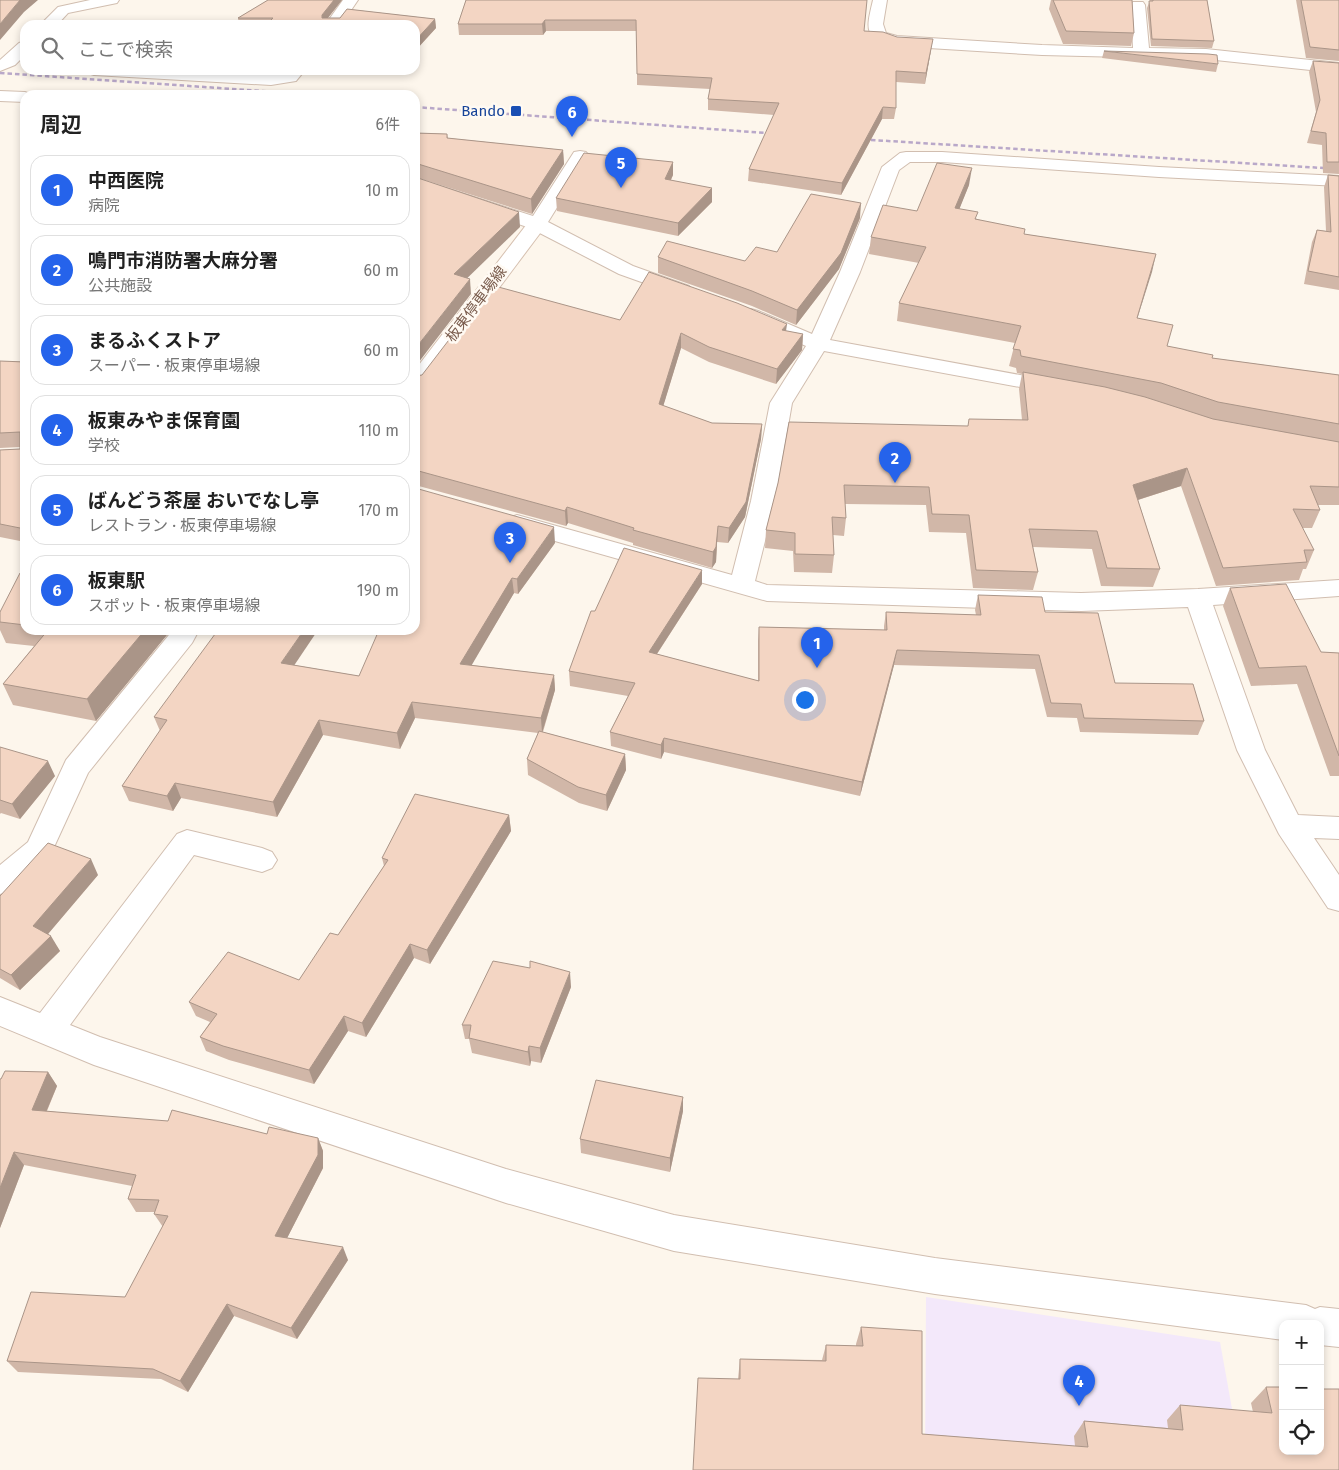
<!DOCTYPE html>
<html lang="ja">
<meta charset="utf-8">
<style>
:root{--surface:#fff;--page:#f2f2f2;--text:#222;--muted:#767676;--line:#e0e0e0;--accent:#2563eb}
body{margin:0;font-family:"Fira Sans","Noto Sans JP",sans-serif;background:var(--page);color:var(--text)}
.controls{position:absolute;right:15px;bottom:15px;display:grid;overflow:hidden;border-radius:10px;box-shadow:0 2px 8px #0003}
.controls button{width:45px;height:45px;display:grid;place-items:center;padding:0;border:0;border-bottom:1px solid var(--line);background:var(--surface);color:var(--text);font:25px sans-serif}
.you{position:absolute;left:804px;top:699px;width:18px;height:18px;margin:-12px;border:4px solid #fff;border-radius:50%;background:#1a73e8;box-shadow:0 0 0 8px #1a73e833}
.badge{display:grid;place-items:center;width:32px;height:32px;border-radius:50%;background:var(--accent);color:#fff;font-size:16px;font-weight:700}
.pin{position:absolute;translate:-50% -41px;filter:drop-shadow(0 1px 2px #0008)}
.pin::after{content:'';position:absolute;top:26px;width:18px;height:15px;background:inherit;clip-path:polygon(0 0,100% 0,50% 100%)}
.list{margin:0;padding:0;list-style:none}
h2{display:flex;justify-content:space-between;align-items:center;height:65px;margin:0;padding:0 20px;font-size:21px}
h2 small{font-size:16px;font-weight:400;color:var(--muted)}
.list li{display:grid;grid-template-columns:32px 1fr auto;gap:15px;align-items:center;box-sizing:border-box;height:70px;margin:0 10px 10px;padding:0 10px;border:1px solid var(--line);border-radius:15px}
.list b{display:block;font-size:19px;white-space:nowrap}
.list p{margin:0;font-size:16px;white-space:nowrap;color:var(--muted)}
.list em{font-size:16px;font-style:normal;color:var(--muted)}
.icon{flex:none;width:28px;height:28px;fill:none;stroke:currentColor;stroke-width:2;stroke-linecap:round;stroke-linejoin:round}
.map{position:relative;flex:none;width:1339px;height:1470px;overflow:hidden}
.search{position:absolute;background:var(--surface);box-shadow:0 2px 8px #0003;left:20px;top:20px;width:400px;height:55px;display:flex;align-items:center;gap:12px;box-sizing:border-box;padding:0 18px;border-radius:15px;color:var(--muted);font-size:19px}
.panel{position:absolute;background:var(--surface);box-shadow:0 2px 8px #0003;left:20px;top:90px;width:400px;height:545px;border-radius:15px}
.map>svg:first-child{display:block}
</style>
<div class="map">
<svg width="1339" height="1470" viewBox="0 0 1339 1470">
<rect width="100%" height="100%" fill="#fdf6ec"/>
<path fill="#f3e8fa" d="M926,1297L1220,1342L1243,1470H925Z"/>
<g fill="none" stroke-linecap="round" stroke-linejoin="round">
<defs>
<g id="street">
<path d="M90,0H119L117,3L68,13L57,25H40L58,7Z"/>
<path d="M343,0H358L341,25H325Z"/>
<path d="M873,0H887L883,24L886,33L897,36L1042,45L1133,48L1131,5L1133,2H1143L1145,5L1149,48L1206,49L1339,63V73L1206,59L1042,55L896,46C863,38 866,30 873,0Z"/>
<path d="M25,41V55L15,65L0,71V60L19,43Z"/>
<path d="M86,70H179L271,75L285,74L288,70H305L296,81L271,85L94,75L88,73Z"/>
<path d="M0,91L25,92L32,95H25V102L0,101Z"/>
<path d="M580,151L586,152L589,156L548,222L633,266L689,286L692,290L689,294L682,296L675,294L619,274L530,228L415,189V178L533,216L574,152Z"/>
<path d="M906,152H942L1159,167L1339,176V186L1159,177L942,162H910L899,170L860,272L830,340L1058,382L1066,383L1069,388L1066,393L1058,394L824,351L792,403L775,501L755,581L767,585L1081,593L1198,589L1339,580V596L1213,605L1265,750L1298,815L1339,817V839L1314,838L1339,875V911L1328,908L1279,834L1237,750L1188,607L1081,611L767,601L509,528L505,523L509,518L517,515L732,575L751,501L770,403L806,346L744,319L741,315L744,311L751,309L758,311L812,334L840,272L882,167L900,153Z"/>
<path d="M173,630H199L192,643L88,773L49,858L11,891L0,894V865L28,842L66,760Z"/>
<path d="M187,830L262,848L272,852L277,860L272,868L262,872L194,855L70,1025L100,1037L506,1169L674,1215L935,1258L1306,1305L1315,1309L1320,1307L1339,1309V1347L1320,1345V1324H1283V1340L935,1294L674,1251L506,1203L94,1065L0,1026V997L40,1013L177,834Z"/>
</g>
<path id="secondary" d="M537,218L544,220L546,224L544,228L423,389L415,390V370L530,220Z"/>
</defs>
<use href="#street" stroke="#d1beb0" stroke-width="2"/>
<use href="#secondary" stroke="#d6c0b0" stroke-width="2"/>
<use href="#street" fill="#fff" fill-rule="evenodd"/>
<use href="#secondary" fill="#fff" fill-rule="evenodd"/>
<g stroke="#b9a8c9" stroke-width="2.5" stroke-dasharray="4.5 3" stroke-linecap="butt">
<path d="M0,73L321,95"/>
<path d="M415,107L779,134"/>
<path d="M856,139L1339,169"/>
</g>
</g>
<g fill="#d1b7a8">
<path d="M268,0H342L328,18H340L347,9L435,19L436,28L415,51V25H239L238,18Z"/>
<path d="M466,0L864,31L931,50L925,84L896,82V108L894,119H882L841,195L748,181L749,169L774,115L708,110V99L710,89L637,85V31H546L543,35H459L458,24Z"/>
<path d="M1051,0H1132L1134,33L1131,46L1063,44L1049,9Z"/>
<path d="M1150,0H1207L1214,41L1212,48L1151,46L1147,8Z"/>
<path d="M1296,0H1339V61L1306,58Z"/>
<path d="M1104,51L1218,64L1216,72L1102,58Z"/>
<path d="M1313,61L1339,63V174L1323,173L1322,145L1307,143L1316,112L1309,72Z"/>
<path d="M323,70H397L392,75L324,73Z"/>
<path d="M415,133L447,134L448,138L563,150L564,164L532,214L415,177Z"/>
<path d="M673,162V175L671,180L712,202L678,236L557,211L556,198Z"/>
<path d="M1328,175L1339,176V290L1304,284L1312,242L1317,230L1326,231L1324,187Z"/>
<path d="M969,185L959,209L977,219L1024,234L1156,254L1137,318L1167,346L1212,358L1339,375V505H1317L1320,510L1312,528H1302L1314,550L1306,569H1303L1299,580L1216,586L1181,486L1138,500L1160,569L1153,587L1101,586L1092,549L1033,547L1038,572L1033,590L973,588L966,533L929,532L926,505L845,504L846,518L844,536L833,535L834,555L832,573L794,572L793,551L765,548L766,530L778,483L968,426L1022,420L1019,389L1022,374L1017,373L1016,368L1009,366L1015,343L897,321L899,303L919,263L869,254L871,237L917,211Z"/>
<path d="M860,218L839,269L796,325L752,306L658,273V257L745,261L777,252Z"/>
<path d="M620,320L786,331L803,334L802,350L776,384L709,362L681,348L663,406L712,423L762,424L761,439L745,517L728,543L717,542L716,562L712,568L633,545V543L568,523L566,526L415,485V376L422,375Z"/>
<path d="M0,361L25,362V542L0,537V450L20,449V447L0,448Z"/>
<path d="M555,543L518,594L514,593L471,665L554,675L555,690L543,732L625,754L626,770L607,811L579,803L528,775L527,759L538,733L415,718L400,749L323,735L277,817L181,798L173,811L129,801L122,786L160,731L154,717L294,665L359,676Z"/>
<path d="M25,573V630H171L96,721L13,705L3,684L34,646L6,643L0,630V612Z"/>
<path d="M702,584L657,654L758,681V641L759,627L884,630V626L886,612L976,615L975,610L978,595L1045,612L1115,683L1204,721L1198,735L1080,732L1077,718L1047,717L1035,669L894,665L860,796L664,752L661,759L611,746L610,732L628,696L570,686L569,671L595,611Z"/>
<path d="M1230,588L1321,652L1339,653V776H1330L1297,684L1251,686L1223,606Z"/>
<path d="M0,747L55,776L20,819L1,813L0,814Z"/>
<path d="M509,815L511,831L430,964L414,958L366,1037L348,1031L314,1084L229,1060L206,1051L200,1037L210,1022L196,1016L189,1002L299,980L338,935L384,866L382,858Z"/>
<path d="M98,875L48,934L60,951L20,990L0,978V896Z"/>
<path d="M571,987L541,1063L531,1061L530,1066L472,1053L469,1039H465L462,1025Z"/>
<path d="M48,1072L57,1086L47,1111L267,1134L318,1138L323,1151V1168L287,1238L348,1260L297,1339L234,1316L188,1392L161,1379L18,1372L7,1361L125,1297L163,1227L154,1214L155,1212H136L128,1199L132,1186L24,1165L0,1228V1079Z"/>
<path d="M683,1097V1111L670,1172L581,1153L580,1139Z"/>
<path d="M861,1327L922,1434L1075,1446L1074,1436L1084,1421L1168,1428L1167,1420L1180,1405L1253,1412L1251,1403L1266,1387L1339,1470H693L738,1379L740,1359L822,1360L826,1345L856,1346V1344Z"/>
</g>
<g fill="#aa9588">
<path d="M20,0H38L24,12L0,40V24Z"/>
<path d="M334,0H342L323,24L322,15Z"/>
<path d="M435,19L436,28L415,51V41Z"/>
<path d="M545,20L546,31L543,35L542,24Z"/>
<path d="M933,39L931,50L925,84L926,73Z"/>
<path d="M392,70H397L392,75Z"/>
<path d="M883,107L882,119L841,195L842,183Z"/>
<path d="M563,150L564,164L532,214L531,199Z"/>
<path d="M673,162V175L665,192V179Z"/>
<path d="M972,168L969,185L953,225L955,208Z"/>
<path d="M712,188V202L678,236V223Z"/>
<path d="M861,203L860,218L839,269L796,325L797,310Z"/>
<path d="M519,212L520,227L456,289L454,274Z"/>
<path d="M1156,254L1152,272L1132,335L1137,318Z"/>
<path d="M470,279L471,294L415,367V349Z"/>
<path d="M787,324L785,339L782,330Z"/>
<path d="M681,333V348L659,420V404Z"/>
<path d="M803,334L802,350L776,384L777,369Z"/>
<path d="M762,424L761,439L745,517L728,543L729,528Z"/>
<path d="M1187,468L1181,486L1128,503L1133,485Z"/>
<path d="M567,507L568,523L566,526L565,511Z"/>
<path d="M718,526L716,562L712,568L713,552Z"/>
<path d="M554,527L555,543L518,594L517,579Z"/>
<path d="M702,570V584L649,666V652Z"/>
<path d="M512,578L514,593L463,680L460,664Z"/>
<path d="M145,630H171L96,721L87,699Z"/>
<path d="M304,630H318L285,679L281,663Z"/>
<path d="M897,650L894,665L860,796L862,782Z"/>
<path d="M554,675L555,690L542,733L541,718Z"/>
<path d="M412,702L415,718L400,749L397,733Z"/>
<path d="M319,720L323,735L277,817L273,802Z"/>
<path d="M664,738V752L661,759V745Z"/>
<path d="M625,754L626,770L607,811L606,795Z"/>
<path d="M48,761L55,776L20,819L12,804Z"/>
<path d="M175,783L181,798L173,811L167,796Z"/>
<path d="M509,815L511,831L430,964L427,950Z"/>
<path d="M91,859L98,875L42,941L33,926Z"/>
<path d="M51,936L60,951L20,990L11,975Z"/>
<path d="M410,944L414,958L366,1037L362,1023Z"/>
<path d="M570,972L571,987L541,1063L540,1048Z"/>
<path d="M344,1016L348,1031L314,1084L309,1070Z"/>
<path d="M529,1046L531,1061L530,1066L528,1052Z"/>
<path d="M48,1072L57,1086L41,1124L32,1110Z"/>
<path d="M683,1097V1111L670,1172V1158Z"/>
<path d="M318,1138L323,1151V1168L282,1248L275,1236Z"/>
<path d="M14,1152L24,1165L0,1228V1188Z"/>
<path d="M343,1247L348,1260L297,1339L291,1328Z"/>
<path d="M227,1304L234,1316L188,1392L180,1381Z"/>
</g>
<g fill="#f3d5c3" stroke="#aa9588">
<path d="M0,0H20L0,24Z"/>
<path d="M268,0H334L322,15V18H340L347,9L435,19L415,41V25H266L273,18H238Z"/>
<path d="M466,0H867L864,31L883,32L897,37L933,39L926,73L896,71V108L883,107L842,183L749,169L779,103L708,99L712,78L637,74L636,20H545L542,24H458Z"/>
<path d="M1053,0H1132L1134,33L1066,31Z"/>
<path d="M1153,0H1207L1214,41L1152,39L1149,1H1153Z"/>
<path d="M1301,0H1339V50L1310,47Z"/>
<path d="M1104,51L1208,54L1217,55L1218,64Z"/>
<path d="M1313,61L1339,63V162H1327L1326,133L1311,131L1320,100Z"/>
<path d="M415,133L447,134V138L563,150L531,199L415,163Z"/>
<path d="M584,153L673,162L665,179L712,188L678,223L556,198Z"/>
<path d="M937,163L972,168L955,208L978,212L975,219L1025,229L1024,234L1156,254L1137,318L1173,325L1167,346L1213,355L1212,358L1339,375V424L1218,402L1161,383L1021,356L1020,350L1013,349L1021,326L899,303L926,247L871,237L883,205L917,211Z"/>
<path d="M1328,175L1339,176V277L1308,271L1317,230L1331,232Z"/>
<path d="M415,177L519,212L454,274L470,279L415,349Z"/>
<path d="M811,194L861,203L841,253L797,310L752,291L658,257L667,241L745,261L756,247L777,252Z"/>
<path d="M649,272L737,303L787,324L782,330L803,334L777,369L709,347L681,333L659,404L712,423L762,424L746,502L729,528L718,526L716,547L713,552L633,530L634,528L567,507L565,511L415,470V376L422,375L491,285L620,320Z"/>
<path d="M0,361L25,362V529L0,524V450L20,449V432L0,433Z"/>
<path d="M1023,372L1105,387L1145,397L1213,419L1339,442V487L1310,486L1320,510L1293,509L1314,550H1304L1307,562L1223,568L1187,468L1133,485L1160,569L1107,568L1097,531L1029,529L1038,572L976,570L969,515L932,514L929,487L844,485L846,518L832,517L834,555L795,554V533L766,530L778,483L789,422L968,426L969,419L1028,420Z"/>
<path d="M415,488L554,527L517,579L512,578L460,664L554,675L541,718L412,702L397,733L319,720L273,802L175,783L167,796L122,786L167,720L154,717L218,630H304L281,663L359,676L379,630H415Z"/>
<path d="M624,548L702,570L649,652L759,681V627L887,630L886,612L981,615L978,595L1042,597L1045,612L1098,613L1115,683L1193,684L1204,721L1084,718L1081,704L1051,703L1039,655L897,650L862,782L664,738L661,745L610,732L635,683L569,671L591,611H595Z"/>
<path d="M20,573H25V625L0,622V612Z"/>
<path d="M1286,584L1321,652L1339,653V756L1306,666L1259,668L1230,588Z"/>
<path d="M48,630H145L87,699L3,684Z"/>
<path d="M539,731L625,754L606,795L578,787L527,759Z"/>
<path d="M0,747L48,761L12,804L0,800Z"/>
<path d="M415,794L509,815L427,950L410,944L362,1023L344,1016L309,1070L223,1046L200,1037L217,1014L189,1002L228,952L299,980L330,933L338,935L388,860L382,858Z"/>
<path d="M48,843L91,859L33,926L51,936L11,975L0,969V896Z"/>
<path d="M493,961L530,968V961L570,972L540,1048L529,1046L528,1052L469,1038L471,1025H462Z"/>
<path d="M5,1071L48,1072L32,1110L168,1121L172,1110L267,1134L269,1127L318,1138V1155L275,1236L343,1247L291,1328L227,1304L180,1381L153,1369L7,1361L31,1292L125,1297L168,1216L154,1214L159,1200L128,1199L136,1175L14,1152L0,1188V1079H1Z"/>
<path d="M596,1080L683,1097L670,1158L580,1139Z"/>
<path d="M861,1327L922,1331V1434L1088,1447L1084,1421L1183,1430L1180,1405L1272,1413L1266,1387H1283V1451H1320V1389H1339V1470H693L698,1378L740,1379V1359L826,1361V1345L863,1346Z"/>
</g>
<rect fill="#1a4fb4" stroke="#fffaf3" stroke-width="2" x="510" y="105" width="12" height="12" rx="2.5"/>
<g text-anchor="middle" stroke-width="5" stroke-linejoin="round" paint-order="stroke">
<g font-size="15" fill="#164399" stroke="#fffaf3" text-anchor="end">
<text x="505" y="116">Bando</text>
</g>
<g font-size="15" fill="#7a5c4d" stroke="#fffaf3">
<text transform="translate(476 304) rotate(-53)" y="5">板東停車場線</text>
</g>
</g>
</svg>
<div class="controls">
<button>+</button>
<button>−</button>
<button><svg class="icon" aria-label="locate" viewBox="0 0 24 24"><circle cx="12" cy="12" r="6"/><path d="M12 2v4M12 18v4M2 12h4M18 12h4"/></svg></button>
</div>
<div class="you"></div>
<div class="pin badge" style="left:817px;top:668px">1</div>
<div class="pin badge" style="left:895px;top:483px">2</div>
<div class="pin badge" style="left:510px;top:563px">3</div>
<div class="pin badge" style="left:1079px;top:1406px">4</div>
<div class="pin badge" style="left:621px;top:188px">5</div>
<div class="pin badge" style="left:572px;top:137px">6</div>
<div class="search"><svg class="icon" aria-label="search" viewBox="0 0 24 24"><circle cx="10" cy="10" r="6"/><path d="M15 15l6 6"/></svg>ここで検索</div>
<section class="panel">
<h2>周辺<small>6件</small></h2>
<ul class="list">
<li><span class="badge">1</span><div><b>中西医院</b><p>病院</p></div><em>10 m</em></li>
<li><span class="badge">2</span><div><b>鳴門市消防署大麻分署</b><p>公共施設</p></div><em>60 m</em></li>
<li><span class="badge">3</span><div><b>まるふくストア</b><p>スーパー · 板東停車場線</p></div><em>60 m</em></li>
<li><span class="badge">4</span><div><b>板東みやま保育園</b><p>学校</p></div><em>110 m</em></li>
<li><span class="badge">5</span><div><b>ばんどう茶屋 おいでなし亭</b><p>レストラン · 板東停車場線</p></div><em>170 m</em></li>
<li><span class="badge">6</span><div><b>板東駅</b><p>スポット · 板東停車場線</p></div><em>190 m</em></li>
</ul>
</section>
</div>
